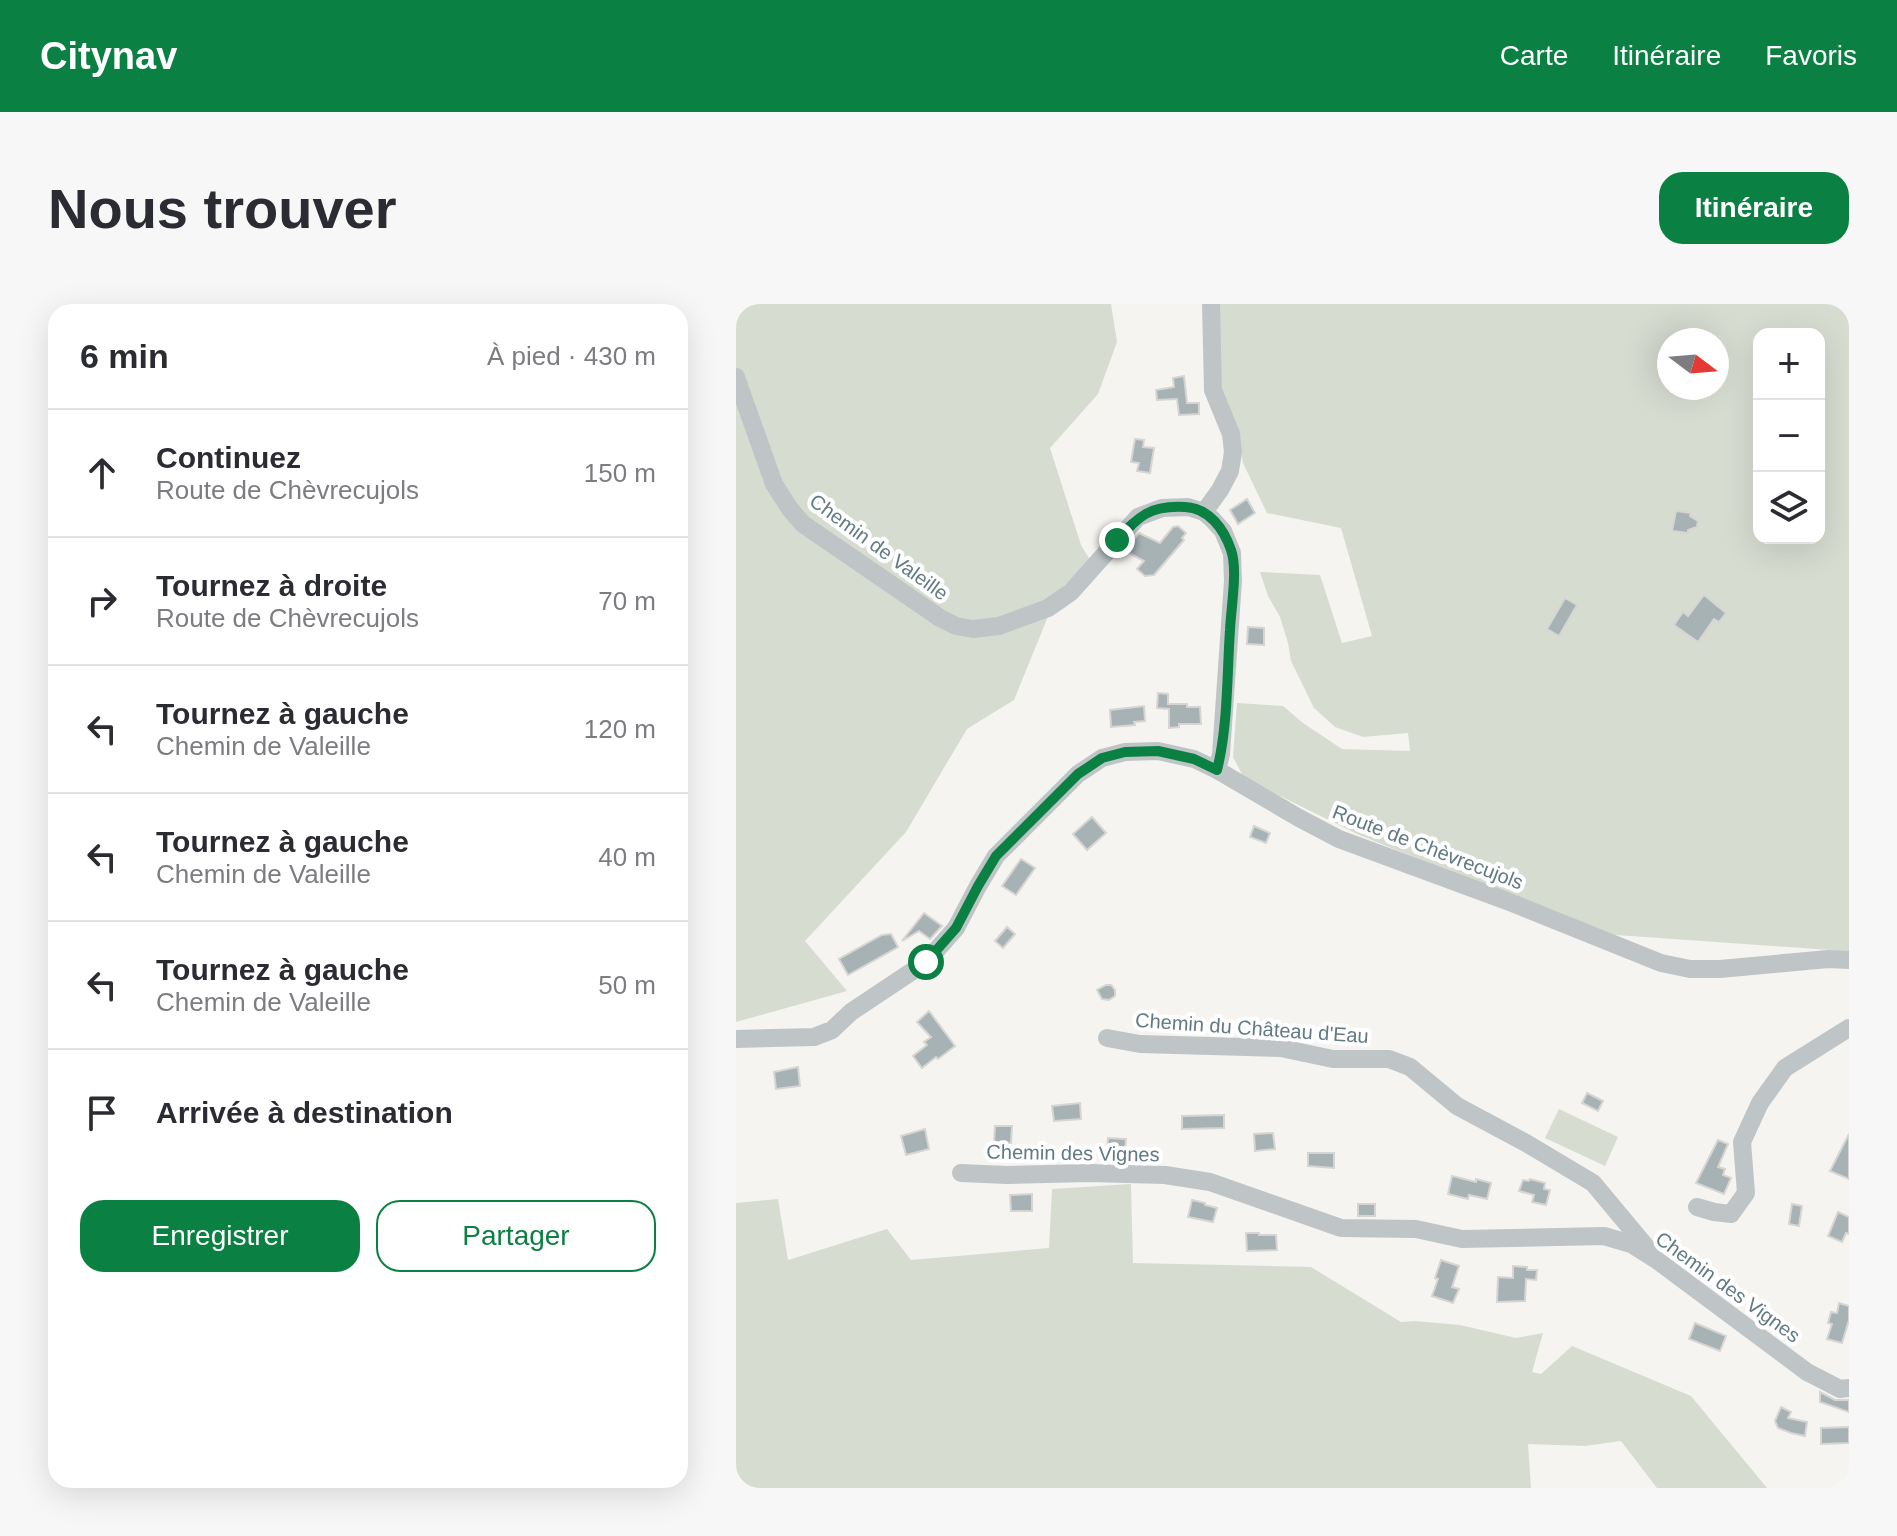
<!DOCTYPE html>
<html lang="fr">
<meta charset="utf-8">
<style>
:root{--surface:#fff;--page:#f7f7f7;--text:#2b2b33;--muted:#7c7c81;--line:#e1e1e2;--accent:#0b8043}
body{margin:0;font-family:Helvetica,sans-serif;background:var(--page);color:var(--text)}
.controls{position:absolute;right:24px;top:24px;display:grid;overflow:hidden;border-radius:16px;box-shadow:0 8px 32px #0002}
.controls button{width:72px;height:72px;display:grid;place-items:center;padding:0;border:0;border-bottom:2px solid var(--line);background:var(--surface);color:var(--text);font:40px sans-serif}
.compass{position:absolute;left:921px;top:24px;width:72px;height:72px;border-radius:50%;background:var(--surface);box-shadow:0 8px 32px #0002;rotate:106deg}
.stop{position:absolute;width:24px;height:24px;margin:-18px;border:6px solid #0b8043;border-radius:50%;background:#fff}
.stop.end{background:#0b8043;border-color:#fff;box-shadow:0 2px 8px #0008}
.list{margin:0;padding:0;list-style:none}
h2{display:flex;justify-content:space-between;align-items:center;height:104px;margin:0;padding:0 32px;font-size:34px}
h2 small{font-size:26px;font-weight:400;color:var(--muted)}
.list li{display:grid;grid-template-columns:52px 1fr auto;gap:24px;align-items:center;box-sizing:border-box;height:128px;padding:0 32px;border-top:2px solid var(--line)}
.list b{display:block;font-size:30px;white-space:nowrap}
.list p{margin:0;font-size:26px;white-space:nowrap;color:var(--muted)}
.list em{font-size:26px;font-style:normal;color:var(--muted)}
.actions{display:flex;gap:16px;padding:24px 32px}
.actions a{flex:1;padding:18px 0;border:2px solid var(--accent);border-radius:24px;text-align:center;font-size:28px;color:var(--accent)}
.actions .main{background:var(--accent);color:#fff}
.icon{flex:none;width:44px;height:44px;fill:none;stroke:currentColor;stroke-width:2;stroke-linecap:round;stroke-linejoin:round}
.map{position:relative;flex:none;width:1113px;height:1184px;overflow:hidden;border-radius:24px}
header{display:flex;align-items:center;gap:48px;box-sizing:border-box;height:112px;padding:0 40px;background:var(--accent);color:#fff}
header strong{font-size:38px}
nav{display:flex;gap:44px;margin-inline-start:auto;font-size:28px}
.intro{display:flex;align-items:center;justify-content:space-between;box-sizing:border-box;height:192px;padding:0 48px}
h1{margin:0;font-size:56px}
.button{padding:20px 36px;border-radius:24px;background:var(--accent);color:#fff;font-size:28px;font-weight:700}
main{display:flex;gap:48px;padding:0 48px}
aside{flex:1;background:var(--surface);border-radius:24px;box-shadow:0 8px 32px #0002}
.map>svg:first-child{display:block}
</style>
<header>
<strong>Citynav</strong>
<nav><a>Carte</a><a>Itinéraire</a><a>Favoris</a></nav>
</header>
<div class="intro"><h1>Nous trouver</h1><a class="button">Itinéraire</a></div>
<main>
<aside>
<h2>6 min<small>À pied · 430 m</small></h2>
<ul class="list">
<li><svg class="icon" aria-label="ahead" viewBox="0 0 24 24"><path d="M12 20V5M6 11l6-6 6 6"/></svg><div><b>Continuez</b><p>Route de Chèvrecujols</p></div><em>150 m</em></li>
<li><svg class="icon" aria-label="right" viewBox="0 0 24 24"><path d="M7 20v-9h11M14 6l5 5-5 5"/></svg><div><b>Tournez à droite</b><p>Route de Chèvrecujols</p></div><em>70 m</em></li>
<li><svg class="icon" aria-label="left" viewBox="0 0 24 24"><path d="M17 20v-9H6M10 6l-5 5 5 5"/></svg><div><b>Tournez à gauche</b><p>Chemin de Valeille</p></div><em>120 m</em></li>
<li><svg class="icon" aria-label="left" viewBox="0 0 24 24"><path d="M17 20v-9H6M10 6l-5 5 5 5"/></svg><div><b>Tournez à gauche</b><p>Chemin de Valeille</p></div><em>40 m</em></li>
<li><svg class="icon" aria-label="left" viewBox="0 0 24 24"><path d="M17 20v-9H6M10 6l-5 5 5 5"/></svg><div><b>Tournez à gauche</b><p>Chemin de Valeille</p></div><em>50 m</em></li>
<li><svg class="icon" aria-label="arrive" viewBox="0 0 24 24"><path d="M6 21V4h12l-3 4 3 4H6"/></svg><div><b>Arrivée à destination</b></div></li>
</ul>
<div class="actions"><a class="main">Enregistrer</a><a>Partager</a></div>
</aside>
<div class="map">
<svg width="1113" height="1184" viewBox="0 0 1113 1184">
<rect width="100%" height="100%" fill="#f5f4f0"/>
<g fill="#d7dcd1" fill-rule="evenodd">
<path d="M0,0H375L381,38L362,90L314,144L345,241L354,256L322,288L278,396L231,425L170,528L69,637L111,687L0,718Z"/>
<path d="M483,0H1113V650L1094,646L866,630L621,530L508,474L497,453L501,399L547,402L567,419L606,445L674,447L672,429L627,433L599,423L578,404L555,357L552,339L544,313L532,292L524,268L584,271L606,339L636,332L605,224L531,209L507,159L502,130L484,86ZM1023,30H1083V234H1023ZM933,36H981V84H933Z"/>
<path d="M823,805L882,833L869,862L809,834Z"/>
<path d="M395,880L397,959L575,963L665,1018L679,1017L724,1021L780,1034L807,1029L796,1068L805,1070L836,1042L955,1092L1031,1184H921L885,1137L849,1142L792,1140L795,1184H0V899L42,895L52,956L151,925L175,956L313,944L316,885Z"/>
</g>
<g fill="#a6b2b4" stroke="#d6d5d3" stroke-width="2">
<path d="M448,72L451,99H463V110L443,111L441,95L421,96L420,86L438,83L437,74Z"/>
<path d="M399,135L408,136L407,143L418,144L414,169L401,167L403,159L395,158Z"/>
<path d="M511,195L519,209L502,220L494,206Z"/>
<path d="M940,207L955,209L954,212L962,217L961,223L952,226V229L936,227Z"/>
<path d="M442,222L450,229L446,234L448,236L418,271L409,272L401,265L408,257L391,248L397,237L403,229L424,239L437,223Z"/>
<path d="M968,291L990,309L983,318L978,315L962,338L938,321L947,308L952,312Z"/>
<path d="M829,294L841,301L823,332L811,325Z"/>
<path d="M512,323L528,324V341L511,340Z"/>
<path d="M422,389L432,390V400H451V403H464L465,420H443V423L433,424V405L421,404Z"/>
<path d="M408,402L409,417L398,418L399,421L375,423L374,406Z"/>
<path d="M356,513L370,529L351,546L337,530Z"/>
<path d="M518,522L534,529L530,539L514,533Z"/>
<path d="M285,555L299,564L280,591L266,582Z"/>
<path d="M188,609L206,622L194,635L183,627L166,637Z"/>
<path d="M271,623L279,630L267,644L259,637Z"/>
<path d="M155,630L162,643L112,671L103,655L146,631Z"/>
<path d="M370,681H375L379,686V692L373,696L366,695L361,686Z"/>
<path d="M193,707L219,742L202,755L200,753L186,764L177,752L191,741L188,738L195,733L181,718Z"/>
<path d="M62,763L64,782L40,785L38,768Z"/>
<path d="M851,789L867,797L862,807L846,799Z"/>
<path d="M344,799L345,815L318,817L316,802Z"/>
<path d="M488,811V824L446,825V812Z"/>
<path d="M259,822H276L275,839L258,838Z"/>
<path d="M189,825L193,845L170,851L165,832Z"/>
<path d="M537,829L539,845L519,847L518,830Z"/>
<path d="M1113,830V875L1094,867Z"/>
<path d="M372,834L390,835L389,847L371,846Z"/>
<path d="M982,836L992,840L982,863L989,865L987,871L995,874L988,890L960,879Z"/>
<path d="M572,849H598V864L572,862Z"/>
<path d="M716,872L740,878V875L755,879L751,895L733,891L732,895L712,890Z"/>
<path d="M794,875L809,879L808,885L814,886L810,901L796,898L798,891L783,887L787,876L793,877Z"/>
<path d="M296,890V907H275L274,891Z"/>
<path d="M456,896L469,899V901L481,904L477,918L452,913Z"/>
<rect x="622" y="900" width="17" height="12"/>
<path d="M1056,900L1066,902L1063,922L1053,920Z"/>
<path d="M1102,908L1113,913V930L1110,929L1106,938L1092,932Z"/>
<path d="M510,929H523V931H540L541,946L511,947Z"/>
<path d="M705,956L723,962L716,983L723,985L717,999L696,992L702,975L699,974Z"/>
<path d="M777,962L791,963V966H801L800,976L790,975L789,997L761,998L762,973L777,974Z"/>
<path d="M1103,999L1113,1002V1016L1106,1039L1091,1035L1096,1020L1092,1019L1095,1008L1101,1009Z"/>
<path d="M959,1019L990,1032L984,1047L953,1035Z"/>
<path d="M1084,1088L1099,1096H1113V1108L1084,1098Z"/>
<path d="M1045,1103L1055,1108L1052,1114L1071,1118L1069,1132L1055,1129L1042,1124L1039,1117Z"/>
<path d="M1113,1123V1139L1085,1140V1124Z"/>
</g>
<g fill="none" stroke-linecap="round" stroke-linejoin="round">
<g stroke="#bfc5c7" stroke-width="18">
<path d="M0,73L38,180L54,205L67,220L204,314L220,322L237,325L263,322L312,304L335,288L402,213L426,204L452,203L468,208L476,215L487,227L496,249L497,277L485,450L481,466"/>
<path d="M468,208L484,186L494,167L497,148L495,130L477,86L475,0"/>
<path d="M371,734L404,740L545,744L597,755H653L674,763L721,802L790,839L857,879L912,945"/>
<path d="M0,735L78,733L96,726L115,708L190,658L220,624L242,582L260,552L342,470L366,454L389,448L422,447L458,455L481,466L563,514L603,535L771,597L925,659L954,665H984L1092,655L1113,656"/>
<path d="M225,869L271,871L353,869L429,871L474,878L605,924L680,925L726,935L868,932L895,940L922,957L1071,1068L1104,1085L1113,1084"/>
<path d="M961,903L978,908L995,910L1010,889L1006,838L1024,799L1049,764L1113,724"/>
</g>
</g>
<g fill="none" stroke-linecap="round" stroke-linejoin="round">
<path stroke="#0b8043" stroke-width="10" d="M190,658L220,624L242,582L260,552L342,470L366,454L389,448L422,447L458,455L481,466C492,423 491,370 494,326C495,304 502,265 495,246C488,225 473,204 449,203C414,201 403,212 381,236"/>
</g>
<g text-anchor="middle" stroke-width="8" stroke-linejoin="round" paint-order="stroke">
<g font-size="20" fill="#627a83" stroke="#fff">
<text transform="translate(143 243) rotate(36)" y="7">Chemin de Valeille</text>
<text transform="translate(692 543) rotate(21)" y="7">Route de Chèvrecujols</text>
<text transform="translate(516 724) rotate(4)" y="7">Chemin du Château d'Eau</text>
<text transform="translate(337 849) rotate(1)" y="7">Chemin des Vignes</text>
<text transform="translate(992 983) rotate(36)" y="7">Chemin des Vignes</text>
</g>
</g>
</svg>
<div class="controls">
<button>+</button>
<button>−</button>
<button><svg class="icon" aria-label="layers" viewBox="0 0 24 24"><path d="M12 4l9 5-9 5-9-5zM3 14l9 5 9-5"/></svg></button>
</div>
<svg class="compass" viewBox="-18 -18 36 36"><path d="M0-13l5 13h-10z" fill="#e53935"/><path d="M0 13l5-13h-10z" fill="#7c7c81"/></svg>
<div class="stop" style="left:190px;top:658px"></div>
<div class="stop end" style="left:381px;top:236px"></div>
</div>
</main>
